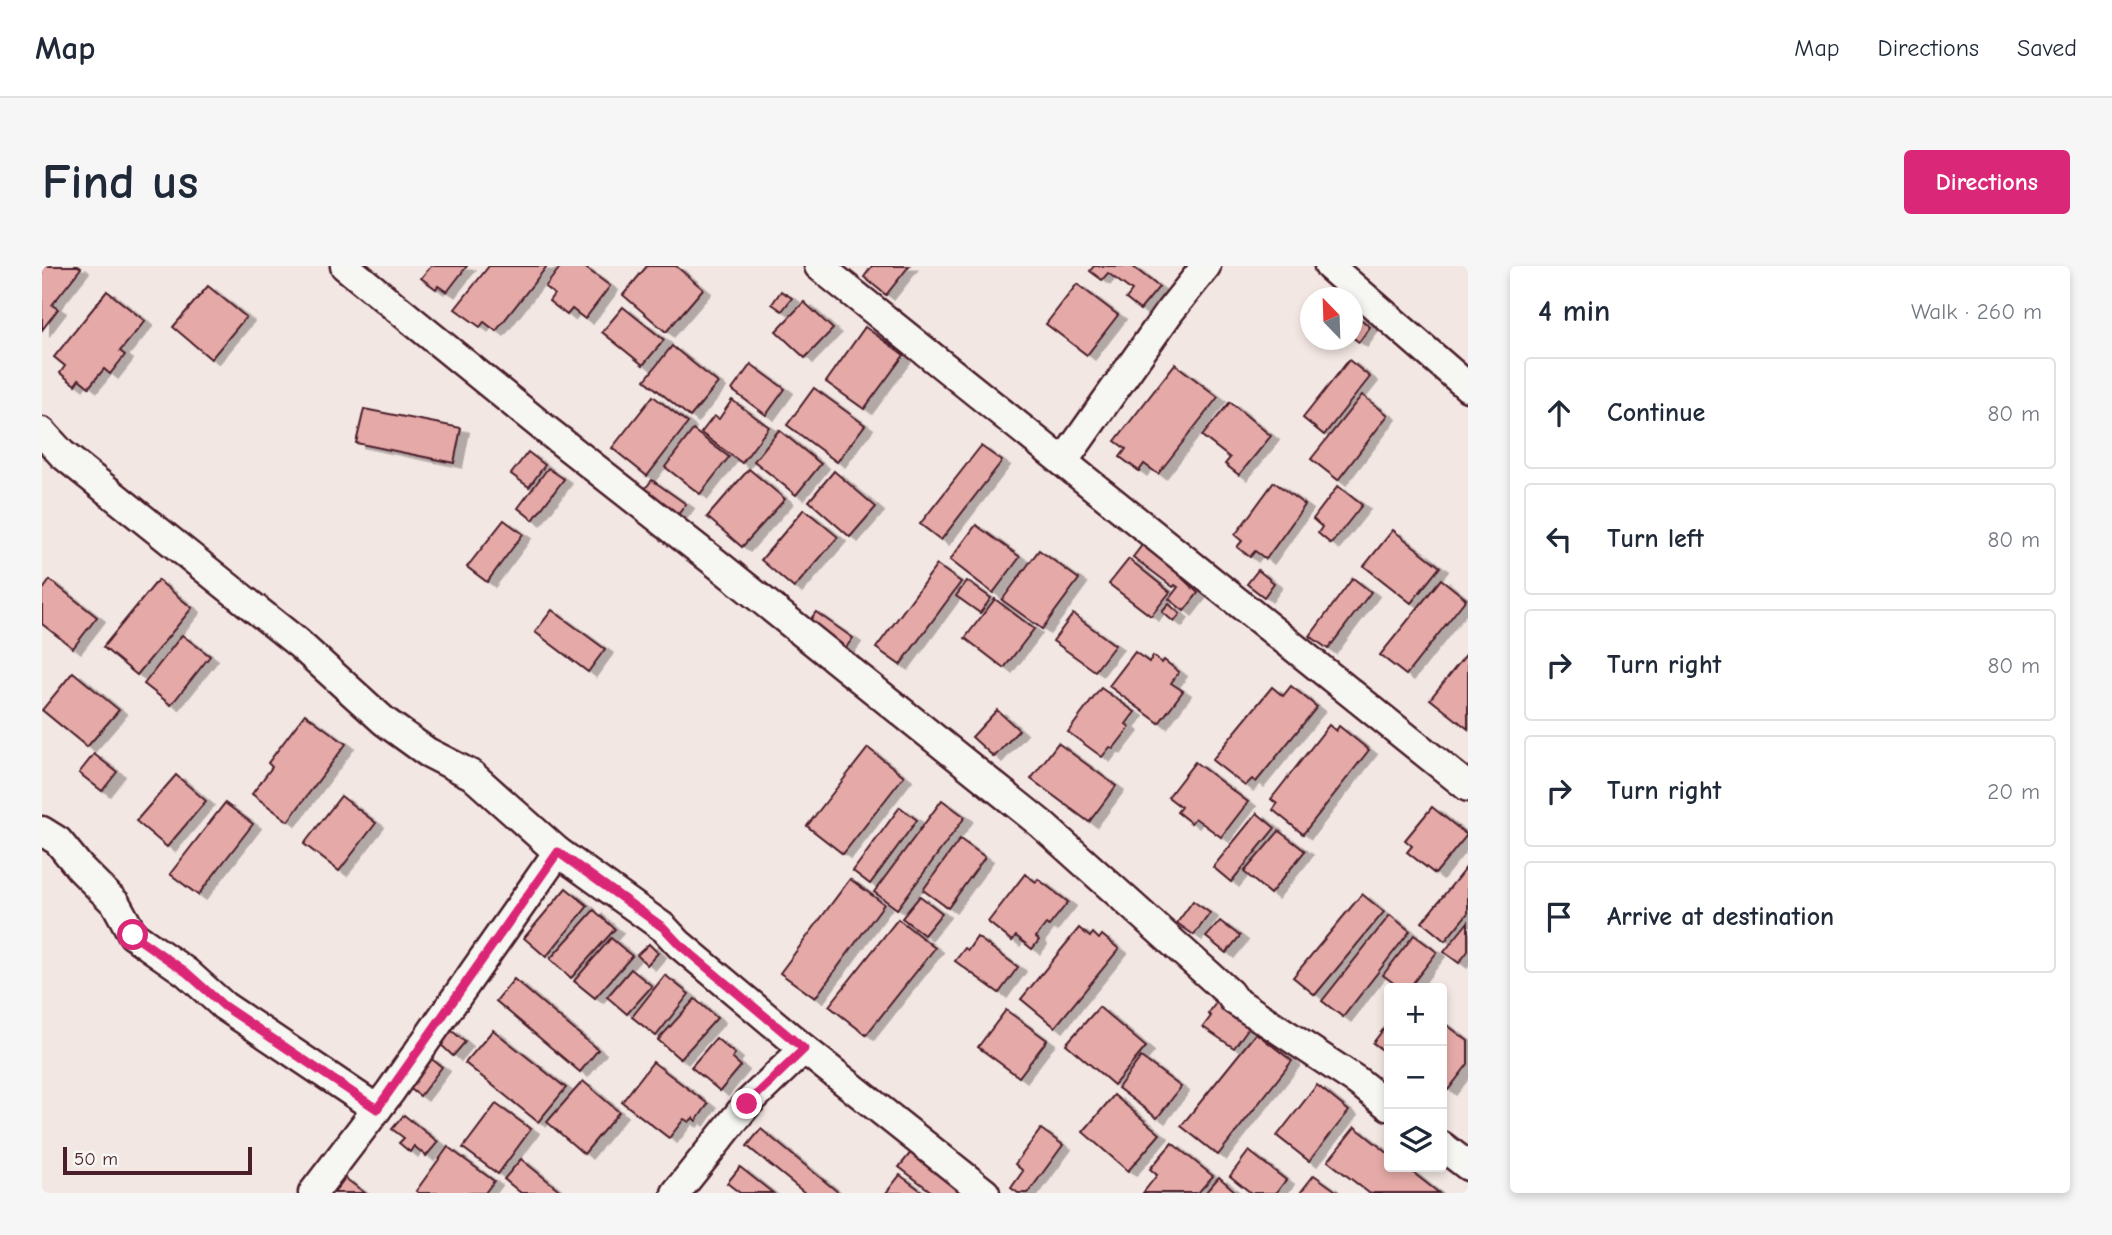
<!DOCTYPE html>
<meta charset="utf-8">
<style>
:root{--surface:#fff;--page:#f6f6f7;--text:#1f2937;--muted:#747a83;--line:#e0e1e3;--accent:#db2777}
body{margin:0;font-family:"Comic Neue",sans-serif;background:var(--page);color:var(--text)}
.controls{position:absolute;right:21px;bottom:21px;display:grid;overflow:hidden;border-radius:7px;box-shadow:0 4px 10px #0003}
.controls button{width:63px;height:63px;display:grid;place-items:center;padding:0;border:0;border-bottom:2px solid var(--line);background:var(--surface);color:var(--text);font:35px sans-serif}
.compass{position:absolute;left:1258px;top:21px;width:63px;height:63px;border-radius:50%;background:var(--surface);box-shadow:0 4px 10px #0003;rotate:337deg}
.scale{position:absolute;left:21px;bottom:18px;width:189px;box-sizing:border-box;padding-left:7px;border:4px solid #4a1f2b;border-top:0;font-size:19px;line-height:24px;white-space:nowrap;color:#4a1f2b;-webkit-text-stroke:5px #f6f6f2;paint-order:stroke}
.stop{position:absolute;width:21px;height:21px;margin:-16px;border:5px solid #db2777;border-radius:50%;background:#fff}
.stop.end{background:#db2777;border-color:#fff;box-shadow:0 2px 7px #0008}
.list{margin:0;padding:0;list-style:none}
h2{display:flex;justify-content:space-between;align-items:center;height:91px;margin:0;padding:0 28px;font-size:30px}
h2 small{font-size:23px;font-weight:400;color:var(--muted)}
.list li{display:grid;grid-template-columns:46px 1fr auto;gap:21px;align-items:center;box-sizing:border-box;height:112px;margin:0 14px 14px;padding:0 14px;border:2px solid var(--line);border-radius:7px}
.list b{display:block;font-size:26px;white-space:nowrap}
.list em{font-size:23px;font-style:normal;color:var(--muted)}
.icon{flex:none;width:38px;height:38px;fill:none;stroke:currentColor;stroke-width:2;stroke-linecap:round;stroke-linejoin:round}
.map{position:relative;flex:none;width:1426px;height:927px;overflow:hidden;border-radius:7px}
header{display:flex;align-items:center;gap:42px;box-sizing:border-box;height:98px;padding:0 35px;background:var(--surface);border-bottom:2px solid var(--line)}
header strong{font-size:33px}
nav{display:flex;gap:38px;margin-inline-start:auto;font-size:24px}
.intro{display:flex;align-items:center;justify-content:space-between;box-sizing:border-box;height:168px;padding:0 42px}
h1{margin:0;font-size:49px}
.button{padding:18px 32px;border-radius:7px;background:var(--accent);color:#fff;font-size:24px;font-weight:700}
main{display:flex;gap:42px;padding:0 42px}
aside{flex:1;background:var(--surface);border-radius:7px;box-shadow:0 4px 10px #0003}
.map>svg:first-child{display:block}
</style>
<header>
<strong>Map</strong>
<nav><a>Map</a><a>Directions</a><a>Saved</a></nav>
</header>
<div class="intro"><h1>Find us</h1><a class="button">Directions</a></div>
<main>
<div class="map">
<svg width="1426" height="927" viewBox="0 0 1426 927">
<defs>
<filter id="shadow"><feDropShadow dx="8" dy="4.5" stdDeviation="0" flood-color="#0004"/></filter>
</defs>
<rect width="100%" height="100%" fill="#f3e7e3"/>
<filter id="ink" filterUnits="userSpaceOnUse"><feTurbulence type="fractalNoise" baseFrequency=".0143" numOctaves="2"/><feDisplacementMap in="SourceGraphic" scale="14" xChannelSelector="R" yChannelSelector="G"/><feConvolveMatrix kernelMatrix="1 2 1 2 8 2 1 2 1" color-interpolation-filters="sRGB"/></filter>
<g filter="url(#ink)">
<g fill="#e5aaa7" stroke="#4a1f2b" stroke-width="2" filter="url(#shadow)">
<path d="M0,0H36L39,2L10,39L16,43L0,64Z"/>
<path d="M389,0H425L405,26L396,20L394,23L379,12Z"/>
<path d="M447,0H505L454,65L442,56L438,61L413,43Z"/>
<path d="M519,0H541L568,20L543,53L530,43L525,49L507,35L512,28L503,21Z"/>
<path d="M605,0H634L661,23L624,66L581,29Z"/>
<path d="M830,0H867L844,29L822,11Z"/>
<path d="M1052,0H1090L1117,21L1098,44L1084,33L1090,25L1066,7L1060,14L1048,5Z"/>
<path d="M1035,18L1076,49L1045,89L1004,58Z"/>
<path d="M166,20L204,51L169,93L131,61Z"/>
<path d="M65,25L103,55L78,85L83,89L68,108L62,103L47,121L37,113L33,119L18,107L23,100L12,91Z"/>
<path d="M739,25L750,32L740,45L730,38Z"/>
<path d="M762,36L791,63L763,92L734,65Z"/>
<path d="M581,41L622,74L601,99L560,66Z"/>
<path d="M1314,49L1328,61L1317,76L1310,71V53Z"/>
<path d="M823,61L862,89L822,143L784,116Z"/>
<path d="M630,80L676,117L648,151L603,114Z"/>
<path d="M1307,94L1328,111L1282,169L1261,152Z"/>
<path d="M709,98L743,123L724,149L690,124Z"/>
<path d="M1133,98L1176,131L1116,208L1102,198L1097,205L1078,191L1084,183L1073,175Z"/>
<path d="M772,122L823,159L795,196L745,159Z"/>
<path d="M1320,129L1346,149L1296,214L1269,193Z"/>
<path d="M611,130L646,157L605,210L570,182Z"/>
<path d="M690,134L727,161L700,197L659,167L672,150L677,153Z"/>
<path d="M1188,136L1229,170L1197,209L1183,198L1188,192L1160,170Z"/>
<path d="M322,143L419,162L412,197L314,177Z"/>
<path d="M651,164L687,191L658,228L623,201Z"/>
<path d="M737,164L779,198L754,229L712,195Z"/>
<path d="M939,180L960,195L899,274L878,258Z"/>
<path d="M486,186L503,199L487,221L469,208Z"/>
<path d="M506,202L522,213L491,254L476,242Z"/>
<path d="M707,203L743,233L700,281L665,251Z"/>
<path d="M792,205L834,241L808,271L767,235Z"/>
<path d="M610,214L644,238L632,254L598,229Z"/>
<path d="M1232,216L1263,239L1224,293L1213,285L1208,291L1195,281L1200,275L1193,269Z"/>
<path d="M1296,220L1320,239L1289,278L1276,267L1280,261L1271,253Z"/>
<path d="M762,243L796,271L752,322L719,294Z"/>
<path d="M462,254L481,268L445,316L425,301Z"/>
<path d="M934,259L978,291L951,327L908,294Z"/>
<path d="M1351,264L1398,301L1369,337L1322,300Z"/>
<path d="M1104,274L1145,306L1140,312L1156,327L1142,345L1127,333L1136,321L1133,319L1131,321L1091,291Z"/>
<path d="M997,284L1037,313L1000,363L960,334Z"/>
<path d="M1087,293L1128,326L1109,350L1067,318Z"/>
<path d="M895,299L919,316L858,399L834,382Z"/>
<path d="M1216,304L1232,317L1222,331L1205,318Z"/>
<path d="M1311,312L1329,326L1286,383L1268,370Z"/>
<path d="M1399,313L1424,333L1364,409L1338,389Z"/>
<path d="M8,314L55,351L31,382L0,358V325Z"/>
<path d="M116,314L150,342L95,409L61,381Z"/>
<path d="M925,315L949,332L938,347L914,330Z"/>
<path d="M953,333L992,363L962,402L923,372Z"/>
<path d="M1127,338L1138,348L1132,356L1120,346Z"/>
<path d="M510,344L563,383L546,406L493,366Z"/>
<path d="M774,346L811,372L796,392L760,365Z"/>
<path d="M1031,348L1073,379L1053,405L1011,375Z"/>
<path d="M140,369L168,390L129,439L102,418Z"/>
<path d="M1093,386L1107,396L1111,390L1120,397L1122,394L1137,406L1129,417L1141,425L1117,457L1067,420Z"/>
<path d="M1426,386V463L1388,433Z"/>
<path d="M31,406L77,444L45,481L0,444Z"/>
<path d="M1249,420L1275,441L1214,516L1210,513L1203,520L1170,494L1230,421L1241,430Z"/>
<path d="M1059,422L1093,446L1084,458L1088,461L1071,483L1068,481L1060,491L1026,466Z"/>
<path d="M955,444L977,464L952,491L930,471Z"/>
<path d="M263,448L304,478L246,555L210,528L230,501L226,497Z"/>
<path d="M1287,459L1294,465L1297,460L1327,484L1261,568L1231,544L1235,538L1229,533Z"/>
<path d="M1016,477L1074,520L1047,556L989,513Z"/>
<path d="M826,482L862,510L801,588L765,560Z"/>
<path d="M52,488L75,506L60,525L37,507Z"/>
<path d="M1153,496L1206,536L1179,571L1153,552L1149,557L1135,546L1139,541L1126,531Z"/>
<path d="M134,509L164,535L125,581L94,555Z"/>
<path d="M299,530L334,557L297,605L262,578Z"/>
<path d="M900,534L923,551L855,643L832,626Z"/>
<path d="M183,537L211,558L156,629L128,608Z"/>
<path d="M858,541L875,554L828,618L811,605Z"/>
<path d="M1390,541L1425,569L1393,608L1365,586L1370,580L1363,574Z"/>
<path d="M1215,547L1233,562L1189,616L1171,601Z"/>
<path d="M1237,565L1263,585L1228,628L1202,606Z"/>
<path d="M918,573L943,591L906,642L881,624Z"/>
<path d="M1426,599V647L1403,675L1380,656Z"/>
<path d="M983,608L994,616L996,613L1026,636L1007,660L1004,658L994,671L997,674L990,683L974,670L970,675L946,656Z"/>
<path d="M808,613L842,638L773,732L738,707Z"/>
<path d="M524,622L546,640L504,691L482,672Z"/>
<path d="M1320,628L1342,646L1273,729L1251,711Z"/>
<path d="M878,630L900,647L882,669L860,652Z"/>
<path d="M1151,635L1168,647L1152,669L1135,657Z"/>
<path d="M552,644L573,663L529,712L508,693Z"/>
<path d="M1348,649L1368,665L1301,751L1280,735Z"/>
<path d="M856,653L893,682L824,769L787,740Z"/>
<path d="M1178,655L1198,670L1184,687L1164,671Z"/>
<path d="M1426,656V685L1417,697L1402,686Z"/>
<path d="M1037,662L1048,671L1051,667L1057,673L1060,669L1077,683L1013,761L979,733Z"/>
<path d="M1372,669L1395,686L1367,722H1358L1341,709Z"/>
<path d="M935,671L976,701L957,727L913,695L923,682L926,684Z"/>
<path d="M569,672L590,690L553,732L532,715Z"/>
<path d="M607,678L616,687L605,699L595,689Z"/>
<path d="M589,703L610,720L585,748L565,731Z"/>
<path d="M623,709L647,728L614,770L590,751Z"/>
<path d="M472,713L556,784L538,806L454,735Z"/>
<path d="M653,733L675,752L638,793L616,774Z"/>
<path d="M1176,734L1210,757L1192,782L1161,761L1169,750L1166,748Z"/>
<path d="M1057,741L1104,781L1072,819L1024,778Z"/>
<path d="M964,744L1005,774L977,811L936,781Z"/>
<path d="M1347,756V789L1331,777Z"/>
<path d="M1401,756L1426,775V798L1406,824L1400,819Z"/>
<path d="M408,763L423,776L411,790L396,776Z"/>
<path d="M451,764L524,822L496,856L423,797Z"/>
<path d="M1214,767L1250,795L1176,889L1139,860Z"/>
<path d="M674,772L693,788L690,792L699,800L678,825L649,801Z"/>
<path d="M387,791L400,801L378,830L366,821Z"/>
<path d="M1099,791L1139,821L1115,852L1076,822Z"/>
<path d="M611,796L666,838L654,855L651,852L647,856L642,853L627,872L580,836Z"/>
<path d="M541,815L577,846L542,888L505,856Z"/>
<path d="M1275,819L1307,845L1267,895L1235,870Z"/>
<path d="M1072,829L1118,868L1086,905L1041,866Z"/>
<path d="M454,838L489,863L456,908L421,882Z"/>
<path d="M362,849L396,876L384,890L372,880L368,886L357,877L362,872L350,863Z"/>
<path d="M1313,861L1347,888V901H1364L1397,927H1327L1286,895Z"/>
<path d="M719,863L797,927H763L705,880Z"/>
<path d="M999,863L1021,879L986,927H976L969,922L981,905L973,898Z"/>
<path d="M1130,877L1171,910L1156,927H1101L1115,909L1108,903Z"/>
<path d="M406,881L452,915L443,927H377L374,925Z"/>
<path d="M870,885L925,927H891L857,901Z"/>
<path d="M1207,885L1244,914L1234,927H1209L1188,910Z"/>
<path d="M479,893L521,927H479L462,913Z"/>
<path d="M698,901L731,927H698L685,917Z"/>
<path d="M858,909L882,927H844Z"/>
<path d="M1272,909L1297,927H1258Z"/>
<path d="M1177,911L1195,927H1163Z"/>
<path d="M303,912L323,927H292Z"/>
</g>
<g fill="none" stroke-linecap="round" stroke-linejoin="round">
<defs>
<g id="minor">
<path d="M303,0L507,166L674,297L998,557L1187,727L1192,734L1315,815L1347,840"/>
<path d="M777,0L1426,521"/>
<path d="M1287,0L1426,121"/>
<path d="M0,166L20,188L256,377L342,455L385,486L430,509L516,586L622,662L637,678L762,783L943,927"/>
<path d="M1021,196L1128,45L1164,0"/>
<path d="M0,565L16,575L38,602L74,638L91,669L144,706L182,740L335,843"/>
<path d="M1400,880L1426,900"/>
<path d="M271,927L348,826L516,586"/>
<path d="M634,927L705,838L762,783"/>
</g>
</defs>
<use href="#minor" stroke="#4a1f2b" stroke-width="33"/>
<use href="#minor" stroke="#f6f6f2" stroke-width="28"/>
</g>
</g>
<g fill="none" stroke-linecap="round" stroke-linejoin="round" filter="url(#ink)">
<path stroke="#db2777" stroke-width="9" d="M91,669L144,706L182,740L335,843L516,586L622,662L637,678L762,783L705,838"/>
</g>
</svg>
<div class="controls">
<button>+</button>
<button>−</button>
<button><svg class="icon" aria-label="layers" viewBox="0 0 24 24"><path d="M12 4l9 5-9 5-9-5zM3 14l9 5 9-5"/></svg></button>
</div>
<svg class="compass" viewBox="-18 -18 36 36"><path d="M0-13l5 13h-10z" fill="#e53935"/><path d="M0 13l5-13h-10z" fill="#747a83"/></svg>
<div class="scale">50 m</div>
<div class="stop" style="left:91px;top:669px"></div>
<div class="stop end" style="left:705px;top:838px"></div>
</div>
<aside>
<h2>4 min<small>Walk · 260 m</small></h2>
<ul class="list">
<li><svg class="icon" aria-label="ahead" viewBox="0 0 24 24"><path d="M12 20V5M6 11l6-6 6 6"/></svg><div><b>Continue</b></div><em>80 m</em></li>
<li><svg class="icon" aria-label="left" viewBox="0 0 24 24"><path d="M17 20v-9H6M10 6l-5 5 5 5"/></svg><div><b>Turn left</b></div><em>80 m</em></li>
<li><svg class="icon" aria-label="right" viewBox="0 0 24 24"><path d="M7 20v-9h11M14 6l5 5-5 5"/></svg><div><b>Turn right</b></div><em>80 m</em></li>
<li><svg class="icon" aria-label="right" viewBox="0 0 24 24"><path d="M7 20v-9h11M14 6l5 5-5 5"/></svg><div><b>Turn right</b></div><em>20 m</em></li>
<li><svg class="icon" aria-label="arrive" viewBox="0 0 24 24"><path d="M6 21V4h12l-3 4 3 4H6"/></svg><div><b>Arrive at destination</b></div></li>
</ul>
</aside>
</main>
